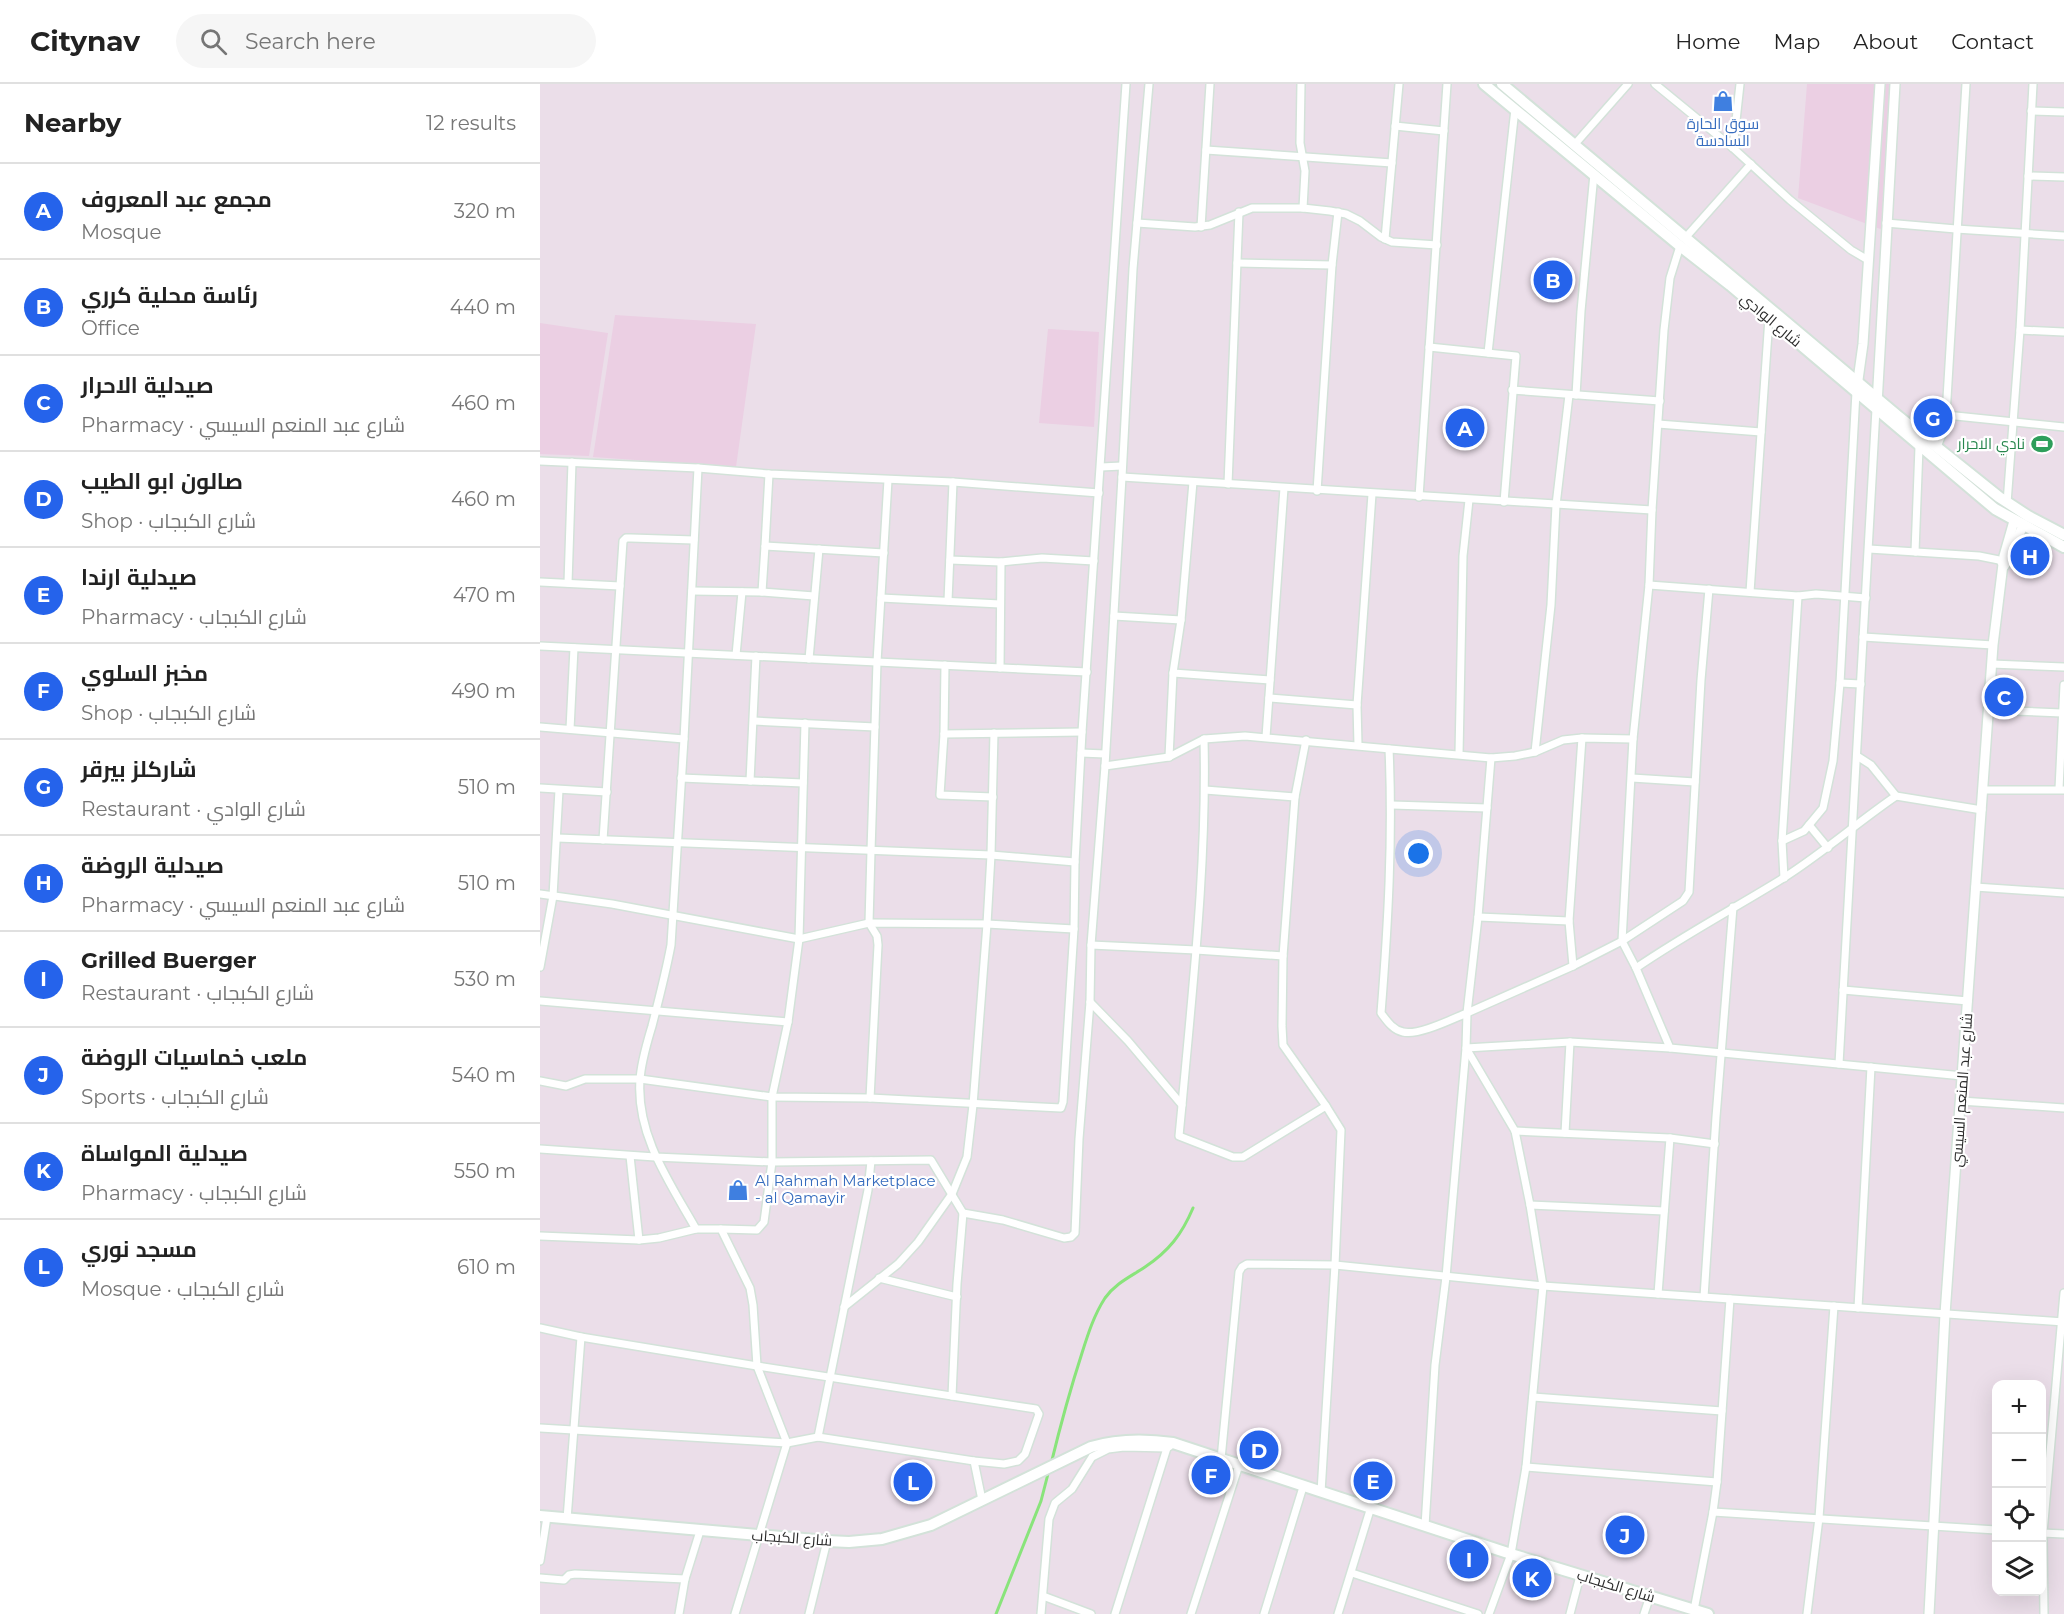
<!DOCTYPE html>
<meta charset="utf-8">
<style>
:root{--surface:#fff;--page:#f6f6f6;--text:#222;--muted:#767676;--line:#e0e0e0;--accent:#2563eb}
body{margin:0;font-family:Montserrat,Cairo,sans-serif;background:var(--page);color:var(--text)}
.controls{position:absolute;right:18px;bottom:18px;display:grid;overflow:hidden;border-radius:12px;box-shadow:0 6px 24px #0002}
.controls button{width:54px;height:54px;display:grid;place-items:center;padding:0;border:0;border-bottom:2px solid var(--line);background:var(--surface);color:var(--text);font:30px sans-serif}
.you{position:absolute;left:879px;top:770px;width:21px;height:21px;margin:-15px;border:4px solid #fff;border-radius:50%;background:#1a73e8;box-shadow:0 0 0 9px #1a73e833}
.badge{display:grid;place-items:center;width:39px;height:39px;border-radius:50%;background:var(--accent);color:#fff;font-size:20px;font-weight:700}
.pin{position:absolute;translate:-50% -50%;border:3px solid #fff;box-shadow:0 2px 6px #0006}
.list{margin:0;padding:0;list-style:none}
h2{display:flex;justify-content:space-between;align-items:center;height:78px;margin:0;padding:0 24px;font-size:26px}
h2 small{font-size:20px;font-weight:400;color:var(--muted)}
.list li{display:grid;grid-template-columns:39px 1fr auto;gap:18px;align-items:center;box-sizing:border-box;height:96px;padding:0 24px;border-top:2px solid var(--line)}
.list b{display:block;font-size:22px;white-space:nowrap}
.list p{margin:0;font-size:20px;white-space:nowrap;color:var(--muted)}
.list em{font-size:20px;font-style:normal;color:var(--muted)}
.icon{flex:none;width:33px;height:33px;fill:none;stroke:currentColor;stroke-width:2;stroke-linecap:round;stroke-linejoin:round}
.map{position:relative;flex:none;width:1524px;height:1530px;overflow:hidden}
header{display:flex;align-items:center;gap:36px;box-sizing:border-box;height:84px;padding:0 30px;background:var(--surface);border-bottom:2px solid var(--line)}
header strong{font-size:28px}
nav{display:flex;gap:33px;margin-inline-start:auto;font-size:21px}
.search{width:420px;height:54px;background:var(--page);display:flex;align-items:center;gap:15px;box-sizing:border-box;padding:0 21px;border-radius:33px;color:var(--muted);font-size:22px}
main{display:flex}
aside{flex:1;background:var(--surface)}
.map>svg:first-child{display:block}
</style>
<header>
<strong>Citynav</strong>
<div class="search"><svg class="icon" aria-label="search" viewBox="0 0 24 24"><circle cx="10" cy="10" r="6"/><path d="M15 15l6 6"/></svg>Search here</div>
<nav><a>Home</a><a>Map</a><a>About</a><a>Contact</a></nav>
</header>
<main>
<aside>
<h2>Nearby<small>12 results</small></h2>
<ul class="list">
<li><span class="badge">A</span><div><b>مجمع عبد المعروف</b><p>Mosque</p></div><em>320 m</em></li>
<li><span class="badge">B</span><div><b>رئاسة محلية كرري</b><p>Office</p></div><em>440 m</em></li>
<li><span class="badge">C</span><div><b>صيدلية الاحرار</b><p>Pharmacy · شارع عبد المنعم السيسي</p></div><em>460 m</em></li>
<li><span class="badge">D</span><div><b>صالون ابو الطيب</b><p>Shop · شارع الكبجاب</p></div><em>460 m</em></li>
<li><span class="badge">E</span><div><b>صيدلية ارندا</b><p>Pharmacy · شارع الكبجاب</p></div><em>470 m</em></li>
<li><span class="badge">F</span><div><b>مخبز السلوي</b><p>Shop · شارع الكبجاب</p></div><em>490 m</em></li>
<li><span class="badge">G</span><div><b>شاركلز بيرقر</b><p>Restaurant · شارع الوادي</p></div><em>510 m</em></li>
<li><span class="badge">H</span><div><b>صيدلية الروضة</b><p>Pharmacy · شارع عبد المنعم السيسي</p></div><em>510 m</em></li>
<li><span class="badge">I</span><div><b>Grilled Buerger</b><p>Restaurant · شارع الكبجاب</p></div><em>530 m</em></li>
<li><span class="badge">J</span><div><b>ملعب خماسيات الروضة</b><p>Sports · شارع الكبجاب</p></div><em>540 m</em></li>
<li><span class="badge">K</span><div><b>صيدلية المواساة</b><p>Pharmacy · شارع الكبجاب</p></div><em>550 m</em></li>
<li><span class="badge">L</span><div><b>مسجد نوري</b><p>Mosque · شارع الكبجاب</p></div><em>610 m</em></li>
</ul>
</aside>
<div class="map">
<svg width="1524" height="1530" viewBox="0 0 1524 1530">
<rect width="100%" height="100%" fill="#ebdee9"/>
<g fill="#ebcfe3">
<path d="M1267,0H1350L1343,146L1258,114Z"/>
<path d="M75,231L216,240L196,383L53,373Z"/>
<path d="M0,239L68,249L49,372L0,370Z"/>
<path d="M508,245L559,248L554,343L499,339Z"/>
</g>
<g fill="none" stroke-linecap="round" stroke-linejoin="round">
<g stroke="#89e47b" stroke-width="3">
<path d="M511,1380C520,1343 530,1306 542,1269C548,1250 554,1231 565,1214C576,1199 590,1193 605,1183C629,1167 642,1150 653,1124"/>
<path d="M456,1530L501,1417L509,1386"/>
</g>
<defs>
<g id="minor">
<path d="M761,0L760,59L765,87L763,124"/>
<path d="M1115,0L1193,64L1250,116L1311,166L1328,176"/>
<path d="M1491,27L1524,28"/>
<path d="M855,42L904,47"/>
<path d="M1035,60L1088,0"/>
<path d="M1193,64L1200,0"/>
<path d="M666,66L852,79"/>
<path d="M1488,92L1524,93"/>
<path d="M597,139L655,143L670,141L712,124H763L790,127L806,130L820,137L841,153L852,158L897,161"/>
<path d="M1346,139L1416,145L1524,152"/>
<path d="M661,143L670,0"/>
<path d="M1146,153L1211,80"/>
<path d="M845,155L859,0"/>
<path d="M1140,162L1130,194L1124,246L1112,426L1109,501L1093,655L1082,857L1096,884L1130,964L1423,992"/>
<path d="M697,179L792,181"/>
<path d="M1480,246L1524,248"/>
<path d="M889,263L976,272L964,418"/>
<path d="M948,269L975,25"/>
<path d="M972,306L1120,317"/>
<path d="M1036,311L1041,227L1054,90"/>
<path d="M1406,331L1524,343"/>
<path d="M1118,340L1221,348"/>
<path d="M1397,363L1403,348L1406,331L1426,0"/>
<path d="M0,377L158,384L229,390L413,398L559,409"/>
<path d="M561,383L582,382"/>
<path d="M158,384L144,655L131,861C126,888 119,915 112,942C107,959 101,978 100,996C96,1051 130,1099 156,1145H181L210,1204L213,1221L217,1282L247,1359L195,1530"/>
<path d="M582,393L1112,426"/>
<path d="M688,400L699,128"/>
<path d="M777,407L792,181L798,128"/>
<path d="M879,413L907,0"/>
<path d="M1467,419L1480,246L1493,0"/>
<path d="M225,462L229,390"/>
<path d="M1329,465L1439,472L1459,476L1464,482"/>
<path d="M1375,468L1379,363"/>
<path d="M410,476L461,478L502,474L554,477"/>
<path d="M0,498L80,502"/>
<path d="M28,499L32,378"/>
<path d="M1109,501L1258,512L1276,510L1326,514"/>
<path d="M152,507L222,508L274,512"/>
<path d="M222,508L225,462L344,469"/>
<path d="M1210,508L1229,234"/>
<path d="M341,514L460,520"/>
<path d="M408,517L413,398"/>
<path d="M574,532L641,536"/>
<path d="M1323,553L1453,561"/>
<path d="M0,562L547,588"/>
<path d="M196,571L202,508"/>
<path d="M269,575L279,465"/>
<path d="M1452,580L1524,583"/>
<path d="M405,581L404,650L400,711L453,713"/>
<path d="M460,584L461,478"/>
<path d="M633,589L730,596"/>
<path d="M1300,599L1321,600"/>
<path d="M729,614L817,621"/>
<path d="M1449,626L1522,629"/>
<path d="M214,637L335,643"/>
<path d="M0,643L144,655"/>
<path d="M30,645L34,564"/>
<path d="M404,650L542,648"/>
<path d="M726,653L744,404"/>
<path d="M766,656L755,713L743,872L742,942L743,961L786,1022L801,1046L795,1181L781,1408"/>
<path d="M818,661L817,621L832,410"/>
<path d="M849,665C853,753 848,841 841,929C847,937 853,946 863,948C878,952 912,935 927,929L926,964L975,1047L990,1121L1003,1202L986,1383L971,1470L949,1530"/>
<path d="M995,668L1011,521L1016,421L1029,311"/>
<path d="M541,669L565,670"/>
<path d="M919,670L923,472L929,416"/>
<path d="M1317,672L1331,681L1356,712L1442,726"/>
<path d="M629,673L633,589L641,536L653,398"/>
<path d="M565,682L629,673L664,655L705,652L951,674L975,672L995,668L1023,656L1042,654L1093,655"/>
<path d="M141,694L263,699"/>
<path d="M1092,694L1155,698"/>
<path d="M210,697L216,572"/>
<path d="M0,704L67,708"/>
<path d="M1519,705L1524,601"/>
<path d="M665,706L755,713"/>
<path d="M1443,706H1524"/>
<path d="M852,721L947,724"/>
<path d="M1269,741L1288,764"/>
<path d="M17,754L451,771L535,778"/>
<path d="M63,756L83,457L86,454H91L154,456"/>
<path d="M1242,757L1264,747L1283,724L1293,677L1300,599L1316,308"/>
<path d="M1244,794L1242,757L1258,512"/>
<path d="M1435,803L1524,809"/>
<path d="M0,810L72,820L259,855L329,839L447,840L534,845"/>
<path d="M938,833L1029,837"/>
<path d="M551,861L656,866L743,872"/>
<path d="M1033,882L1029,837L1042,654"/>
<path d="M0,883L13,812L19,706"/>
<path d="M1096,884C1144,851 1195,824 1245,793C1284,768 1318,738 1356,712"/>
<path d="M1303,906L1428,917"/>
<path d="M0,917L248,938"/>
<path d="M550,918L588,957L642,1021L639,1052L693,1073H703L786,1022"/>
<path d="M927,929L1033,882L1082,857L1143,817L1149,808L1161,596L1169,505"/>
<path d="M927,929L938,833L951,674"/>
<path d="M1299,980L1336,325"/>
<path d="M0,997L26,1002L45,995H100L232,1013L330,1014L521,1024L523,1018L534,845L535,778L542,648L586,0"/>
<path d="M330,1014L338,861L337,852L329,839L331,767L337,578L348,396"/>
<path d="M1421,1017L1524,1024"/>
<path d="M642,1021C653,899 667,777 664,655"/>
<path d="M975,1047L1130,1054L1175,1060"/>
<path d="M1025,1049L1030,958"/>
<path d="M0,1065L115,1073L232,1078L391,1076L423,1129L417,1200L412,1312"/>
<path d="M90,1072L99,1156"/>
<path d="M990,1121L1124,1127"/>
<path d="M423,1129L463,1136L524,1154L531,1153L535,1149L539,1055L550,918L551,861L565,682L582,393L593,185L609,0"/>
<path d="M181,1145L217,1146L224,1138L232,1078V1013L248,938L259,855L265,639"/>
<path d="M0,1152L99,1156L119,1154L156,1145"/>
<path d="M339,1194L417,1213"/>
<path d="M1118,1210L1130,1054"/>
<path d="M1164,1213L1176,1033L1193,823"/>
<path d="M304,1223L358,1180L378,1158L412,1110L427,1073L433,1021L447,840L451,771L454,649"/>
<path d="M1318,1224L1331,983"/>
<path d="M0,1244L41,1253L217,1282L496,1325L499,1330L485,1370L478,1377L464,1380L434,1377L278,1353L247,1359L0,1344"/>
<path d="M993,1313L1182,1327"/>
<path d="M278,1353L328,1106L331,1077"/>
<path d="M681,1375L699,1188L702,1183L707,1180L795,1181L1003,1202L1524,1238"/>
<path d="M434,1377L442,1416"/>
<path d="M986,1383L1177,1398"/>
<path d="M1173,1428L1456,1446"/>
<path d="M27,1435L41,1253"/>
<path d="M885,1442L895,1281L906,1193L926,964L1030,958L1130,964"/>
<path d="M1502,1449L1524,1450"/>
<path d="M0,1477L7,1433"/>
<path d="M812,1489L938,1530"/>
<path d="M0,1494L24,1496L29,1491L35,1490L145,1495"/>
<path d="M503,1512L551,1530"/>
<path d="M1154,1526L1173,1428L1177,1398L1190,1215"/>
<path d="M139,1530L145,1495L160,1447"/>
<path d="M269,1530L287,1457"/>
<path d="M501,1530L509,1435L515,1419L532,1405L552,1373L568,1365L584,1363L627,1364"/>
<path d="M575,1530L627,1364L630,1362"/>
<path d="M651,1530L699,1381"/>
<path d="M724,1530L763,1403"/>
<path d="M798,1530L831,1423"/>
<path d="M1030,1530L1040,1492"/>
<path d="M1104,1530L1110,1512"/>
<path d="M1267,1530L1279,1434L1294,1222"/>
<path d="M1504,1530L1503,1449L1524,1209"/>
</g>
<g id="tertiary">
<path d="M1317,303L1323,260L1340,0"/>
<path d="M1337,320L1355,0"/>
<path d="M1464,482C1473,470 1476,455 1483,442"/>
<path d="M1389,1530L1405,1230L1453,561L1464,472L1474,437"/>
</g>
<g id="secondary">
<path d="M944,0L1140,162L1190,201L1455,425L1524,463"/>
<path d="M962,0L1358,332L1459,413L1488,432L1524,451"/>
<path d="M0,1432L287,1457L309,1458L342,1455L391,1441L551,1363C578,1355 605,1355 633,1359L971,1470L1168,1530"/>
</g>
</defs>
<use href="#minor" stroke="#d3e2d9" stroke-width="10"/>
<use href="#tertiary" stroke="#d3e2d9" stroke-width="12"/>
<use href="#secondary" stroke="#d3e2d9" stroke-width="14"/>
<use href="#minor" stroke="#fff" stroke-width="7"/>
<use href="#tertiary" stroke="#fff" stroke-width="9"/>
<use href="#secondary" stroke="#fff" stroke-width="10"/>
</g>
<defs>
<symbol id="shop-bare" viewBox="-9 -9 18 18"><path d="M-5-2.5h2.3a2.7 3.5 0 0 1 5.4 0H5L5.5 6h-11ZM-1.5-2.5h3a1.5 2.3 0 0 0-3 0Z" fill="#3f7fe0" stroke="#fff" stroke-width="2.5" paint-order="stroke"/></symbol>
<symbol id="stadium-bare" viewBox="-9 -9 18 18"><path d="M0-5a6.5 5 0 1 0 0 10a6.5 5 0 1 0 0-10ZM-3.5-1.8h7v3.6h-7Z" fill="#2e9e5b" stroke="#fff" stroke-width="2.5" paint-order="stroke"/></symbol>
</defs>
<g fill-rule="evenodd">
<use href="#shop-bare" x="1168" y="2" width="30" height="30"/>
<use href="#stadium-bare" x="1487" y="345" width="30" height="30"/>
<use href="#shop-bare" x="183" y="1091" width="30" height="30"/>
</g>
<g text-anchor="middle" stroke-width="4.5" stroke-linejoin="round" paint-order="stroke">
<g font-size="15" fill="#366cbe" stroke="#fff">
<text x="1183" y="45">سوق الحارة<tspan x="1183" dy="17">السادسة</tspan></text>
<text x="215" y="1102" text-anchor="start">Al Rahmah Marketplace<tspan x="215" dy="17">- al Qamayir</tspan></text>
</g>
<g font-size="15" fill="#2b2b2b" stroke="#fff">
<text transform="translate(1231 236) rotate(40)" y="5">شارع الوادي</text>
<text transform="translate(1422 1006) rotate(-86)" y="5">شارع عبد المنعم السيسي</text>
<text transform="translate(252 1454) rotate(4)" y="5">شارع الكبجاب</text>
<text transform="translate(1076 1502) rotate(17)" y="5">شارع الكبجاب</text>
</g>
<g font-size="15" fill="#27864d" stroke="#fff" text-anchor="end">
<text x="1485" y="365">نادي الاحرار</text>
</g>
</g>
</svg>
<div class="controls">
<button>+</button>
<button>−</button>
<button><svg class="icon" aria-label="locate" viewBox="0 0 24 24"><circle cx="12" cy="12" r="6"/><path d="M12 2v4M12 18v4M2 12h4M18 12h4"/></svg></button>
<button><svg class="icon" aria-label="layers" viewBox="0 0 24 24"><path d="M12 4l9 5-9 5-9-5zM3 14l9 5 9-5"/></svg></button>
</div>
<div class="you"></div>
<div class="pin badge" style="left:925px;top:344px">A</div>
<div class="pin badge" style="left:1013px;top:196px">B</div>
<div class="pin badge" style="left:1464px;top:613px">C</div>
<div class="pin badge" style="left:719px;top:1366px">D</div>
<div class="pin badge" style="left:833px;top:1397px">E</div>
<div class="pin badge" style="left:671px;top:1391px">F</div>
<div class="pin badge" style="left:1393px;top:334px">G</div>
<div class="pin badge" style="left:1490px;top:472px">H</div>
<div class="pin badge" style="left:929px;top:1475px">I</div>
<div class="pin badge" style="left:1085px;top:1451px">J</div>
<div class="pin badge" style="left:992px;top:1494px">K</div>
<div class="pin badge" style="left:373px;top:1398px">L</div>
</div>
</main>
